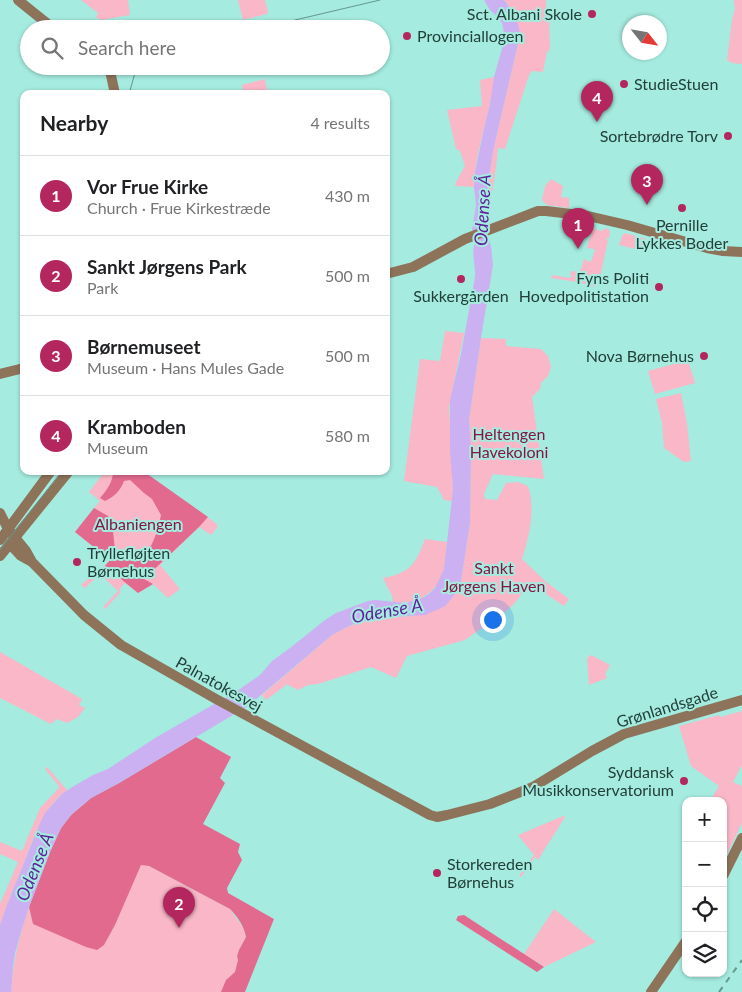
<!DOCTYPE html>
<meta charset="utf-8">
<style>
:root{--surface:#fff;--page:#f6f6f6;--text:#202124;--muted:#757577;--line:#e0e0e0;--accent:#b4275e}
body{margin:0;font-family:Lato,sans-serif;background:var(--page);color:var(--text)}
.controls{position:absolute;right:15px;bottom:15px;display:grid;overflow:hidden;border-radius:10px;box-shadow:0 1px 4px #0004}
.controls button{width:45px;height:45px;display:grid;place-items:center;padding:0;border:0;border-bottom:1px solid var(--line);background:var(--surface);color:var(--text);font:25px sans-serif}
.compass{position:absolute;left:622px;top:15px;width:45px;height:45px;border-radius:50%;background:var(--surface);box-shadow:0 1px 4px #0004;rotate:121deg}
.you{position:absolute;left:492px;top:619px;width:18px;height:18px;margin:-12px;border:4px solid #fff;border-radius:50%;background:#1a73e8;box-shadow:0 0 0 8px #1a73e833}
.badge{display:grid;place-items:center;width:32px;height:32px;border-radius:50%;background:var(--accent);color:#fff;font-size:16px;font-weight:700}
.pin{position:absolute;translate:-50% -41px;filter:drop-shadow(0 1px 2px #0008)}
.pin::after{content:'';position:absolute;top:26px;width:18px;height:15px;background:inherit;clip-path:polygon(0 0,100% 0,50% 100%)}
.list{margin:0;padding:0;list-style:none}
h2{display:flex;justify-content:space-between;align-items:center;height:65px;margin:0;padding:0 20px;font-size:21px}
h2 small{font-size:16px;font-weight:400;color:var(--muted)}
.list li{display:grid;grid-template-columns:32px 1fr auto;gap:15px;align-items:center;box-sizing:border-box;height:80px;padding:0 20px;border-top:1px solid var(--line)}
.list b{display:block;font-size:19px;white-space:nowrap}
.list p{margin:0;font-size:16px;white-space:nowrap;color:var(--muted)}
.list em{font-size:16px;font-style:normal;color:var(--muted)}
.icon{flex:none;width:28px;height:28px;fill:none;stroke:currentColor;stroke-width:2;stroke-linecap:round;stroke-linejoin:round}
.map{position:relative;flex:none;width:742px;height:992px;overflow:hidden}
.search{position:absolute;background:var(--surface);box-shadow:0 1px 4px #0004;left:20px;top:20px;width:370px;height:55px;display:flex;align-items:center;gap:12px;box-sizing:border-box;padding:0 18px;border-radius:28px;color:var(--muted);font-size:19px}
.panel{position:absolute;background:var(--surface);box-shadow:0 1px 4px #0004;left:20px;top:90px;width:370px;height:385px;border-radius:10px}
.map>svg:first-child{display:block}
</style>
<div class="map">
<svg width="742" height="992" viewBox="0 0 742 992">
<rect width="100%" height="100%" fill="#a5ebdf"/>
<g fill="#fab7c7">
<path d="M81,0H128L130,15L101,20L96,17L98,13Z"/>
<path d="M238,0H265L268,12L267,14L243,20Z"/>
<path d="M504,0H546V17H549L550,49L547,52L543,72L532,71L529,75L505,149L498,148C497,161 495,174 493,188C491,198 486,213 489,223L484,225L487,207L488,184L493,151L520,35L511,9Z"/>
<path d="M734,0H742V64L732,63L727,60L732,20L735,8L734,4Z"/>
<path d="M494,77C491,114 475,149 474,187L455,186L456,182L465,166L460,151L456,149L447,110L482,106L480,80Z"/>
<path d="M265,79L268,94H244L242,85Z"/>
<path d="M551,179L563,186L561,197L569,198V208L547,205L542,200L545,186Z"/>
<path d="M593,226L595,229L601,231L606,228L610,231L609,238H606V239L608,240L600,278H598L595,287L578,282L551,278L552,275L569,278L570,277H572V276L570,275L571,271L580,272L584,259L591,262L593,256H594L593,255L594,252L595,251L594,249L587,248L590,237L592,236L591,234Z"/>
<path d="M625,233L646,239L644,251L619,245L622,236Z"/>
<path d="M445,331L464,333L449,407L453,489L452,501L444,500L437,487L404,481L420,359L440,361Z"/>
<path d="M481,338L506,339V346L541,349L548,356L551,367L548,376L541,383L540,389L532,397L544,479L493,474L484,494L485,499L497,500L506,483L518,482L528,486C536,509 529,537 522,559L545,581L569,599L564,606L529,583L516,602L505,612L465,640L407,656L396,678L371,667L318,684L308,685L298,690L286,684L283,688H282L266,700L262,695L332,635L347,627L371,619L389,617L413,616L461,581L470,523L471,450L469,420Z"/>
<path d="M688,360L695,383L655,394L648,371Z"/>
<path d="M681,393L687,424L691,461L684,462L664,448L662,423L656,399Z"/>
<path d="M105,471H143L217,524V528L211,535L199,527L160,565L180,589L168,598L153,584L138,593L125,583L119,590L121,592L105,609L103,607L118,591L100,574L85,588L81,585L90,577L92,579L110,560L75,532L100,501L89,492Z"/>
<path d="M425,539L447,542C446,551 446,560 444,569C438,593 417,605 393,602L392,596L383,578C410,573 416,564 425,539Z"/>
<path d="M0,652L82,699L79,705L85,708L78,717L67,723L57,719L51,724L0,698Z"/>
<path d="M591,655L610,665L605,674L607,678L589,685L587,658Z"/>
<path d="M742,711V765L733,782L742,786V823L727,854L723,852V801H710L719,786L691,766L679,726L719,715L720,717Z"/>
<path d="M47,767L67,790C42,809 35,835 24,863C15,884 7,904 0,925V904L18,862L0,854V842L22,851L40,808L58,789L59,786L45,769Z"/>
<path d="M563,816L565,817L538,860L535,857L521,877L519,876L534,855L518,835Z"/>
<path d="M141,864L149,866L230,909L244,929L246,937L239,950L237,956L238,960L235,972L227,979L221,992H11C13,961 19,937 29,907L33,924L104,945L115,925Z"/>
<path d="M554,909L596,942L544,967L524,954Z"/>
</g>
<g fill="#e26a8f">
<path d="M113,471H143L208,517L199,527L144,579L153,584L138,593L105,566L110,560L75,532L94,508L108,516L112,522L115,550C144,579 156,539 161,515L152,499L144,493L130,480L124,481C121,490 114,497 105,501L100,498C107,490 113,482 113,471Z"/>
<path d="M196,737L231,757L220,778L225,783L203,824L240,844L238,852L242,860L227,888L228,893L274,919L245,992H221L226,980L235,972L238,960L237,956L239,950L246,937C244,926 238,917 230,909L149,866L141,865L115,925L104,945L97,950L86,947L33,924L29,907L50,852L61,828L71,815L91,798L119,783Z"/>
<path d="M464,915L544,967L537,972L456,920L458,916Z"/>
</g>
<path fill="#cbb1f1" d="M484,0H504C513,11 519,21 520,35L493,151L488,184L487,207L484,225L491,246L493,265L481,338L469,420L471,450L470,523L461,581L457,591L452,598L445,606L439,609L425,615L389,617L359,622L347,627L332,635L248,706L119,783L91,798L71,815L61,828L50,852L29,907L21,932L15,953L13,967L11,992H0V925L7,905L40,823L45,813L52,805L63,793L74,786L93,775L108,769L155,738L237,691L260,675L272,661L290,648L325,620L336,613L368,601L375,600L406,603L422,598L429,594L435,588L444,569L453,489L450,450V400L461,354L475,277C476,265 470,252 476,241L472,230L476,205L474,187L475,172L485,124L490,104L494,77L505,38L502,23L499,18L490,10Z"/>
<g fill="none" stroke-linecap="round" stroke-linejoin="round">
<g stroke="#8e735b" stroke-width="10">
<path d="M18,0L54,29"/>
<path d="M109,66L115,94"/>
<path d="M386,274L413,267L465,239L538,211H546L588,216L627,225L707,248L723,251L742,252"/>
<path d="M0,374L24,368"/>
<path d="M0,513L8,529L26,551L32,562L84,615L121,645L216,699L430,815L437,817L447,815L490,804L533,787L592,751L624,734L742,700"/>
<path d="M0,540L51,471"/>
<path d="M10,544L21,556L30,561"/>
<path d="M0,556L69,471"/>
<path d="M723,876L742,838"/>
<path d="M651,992L686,941"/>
</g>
<g stroke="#65978f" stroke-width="1">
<path d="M245,29L263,25"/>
<path d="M257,29L380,0"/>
<path d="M129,94L137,66"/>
<path d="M0,550L62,471"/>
</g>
<path stroke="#65978f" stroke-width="2" stroke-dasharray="6 6" stroke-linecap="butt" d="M719,992L742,960"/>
</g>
<g fill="#b4275e" stroke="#a5ebdf" stroke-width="2">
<circle cx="592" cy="14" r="5"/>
<circle cx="407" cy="36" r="5"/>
<circle cx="624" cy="84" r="5"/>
<circle cx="728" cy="136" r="5"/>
<circle cx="682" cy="208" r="5"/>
<circle cx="461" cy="279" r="5"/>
<circle cx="659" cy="287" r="5"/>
<circle cx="704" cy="356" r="5"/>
<circle cx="77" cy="562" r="5"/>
<circle cx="684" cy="781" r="5"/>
<circle cx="437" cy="873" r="5"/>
</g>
<g text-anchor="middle" stroke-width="4" stroke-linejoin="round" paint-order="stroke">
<g font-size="16" fill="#223f3a" stroke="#a5ebdf" text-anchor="end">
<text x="582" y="20">Sct. Albani Skole</text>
<text x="417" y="42" text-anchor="start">Provinciallogen</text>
<text x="634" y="90" text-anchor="start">StudieStuen</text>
<text x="718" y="142">Sortebrødre Torv</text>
<text x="682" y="231" text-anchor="middle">Pernille<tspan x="682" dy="18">Lykkes Boder</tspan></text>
<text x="649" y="284">Fyns Politi<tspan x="649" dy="18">Hovedpolitistation</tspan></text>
<text x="461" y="302" text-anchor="middle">Sukkergården</text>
<text x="694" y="362">Nova Børnehus</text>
<text x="87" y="559" text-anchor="start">Tryllefløjten<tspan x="87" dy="18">Børnehus</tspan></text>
<text x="674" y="778">Syddansk<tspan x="674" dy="18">Musikkonservatorium</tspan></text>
<text x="447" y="870" text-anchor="start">Storkereden<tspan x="447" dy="18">Børnehus</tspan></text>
</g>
<g font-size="16" fill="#841642" stroke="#a5ebdf">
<text x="509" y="440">Heltengen<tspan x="509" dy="18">Havekoloni</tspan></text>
<text x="138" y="530">Albaniengen</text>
<text x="494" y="574">Sankt<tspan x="494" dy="18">Jørgens Haven</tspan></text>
</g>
<g font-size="16" fill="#223f3a" stroke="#a5ebdf">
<text transform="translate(219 684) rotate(29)" y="6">Palnatokesvej</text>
<text transform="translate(667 707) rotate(-17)" y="6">Grønlandsgade</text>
</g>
<g font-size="18" font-style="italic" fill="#5f1f99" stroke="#a5ebdf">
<text transform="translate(483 210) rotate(-87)" y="6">Odense Å</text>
<text transform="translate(387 611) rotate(-10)" y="6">Odense Å</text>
<text transform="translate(35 867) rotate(-68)" y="6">Odense Å</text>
</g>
</g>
</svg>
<div class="controls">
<button>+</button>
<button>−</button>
<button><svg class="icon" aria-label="locate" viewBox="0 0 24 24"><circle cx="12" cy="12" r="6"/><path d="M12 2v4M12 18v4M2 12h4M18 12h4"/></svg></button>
<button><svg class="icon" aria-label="layers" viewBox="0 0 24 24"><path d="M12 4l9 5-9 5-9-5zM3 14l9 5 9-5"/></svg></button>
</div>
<svg class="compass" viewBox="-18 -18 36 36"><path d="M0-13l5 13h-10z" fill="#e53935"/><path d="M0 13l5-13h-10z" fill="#757577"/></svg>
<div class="you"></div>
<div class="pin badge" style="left:578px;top:249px">1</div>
<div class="pin badge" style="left:179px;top:928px">2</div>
<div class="pin badge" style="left:647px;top:205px">3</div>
<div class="pin badge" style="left:597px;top:122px">4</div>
<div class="search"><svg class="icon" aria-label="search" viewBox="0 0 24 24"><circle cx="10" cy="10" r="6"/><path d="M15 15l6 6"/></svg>Search here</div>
<section class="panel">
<h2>Nearby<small>4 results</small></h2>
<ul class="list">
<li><span class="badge">1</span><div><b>Vor Frue Kirke</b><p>Church · Frue Kirkestræde</p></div><em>430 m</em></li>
<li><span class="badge">2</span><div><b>Sankt Jørgens Park</b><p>Park</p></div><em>500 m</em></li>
<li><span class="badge">3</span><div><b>Børnemuseet</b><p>Museum · Hans Mules Gade</p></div><em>500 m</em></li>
<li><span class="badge">4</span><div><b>Kramboden</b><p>Museum</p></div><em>580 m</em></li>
</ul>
</section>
</div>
